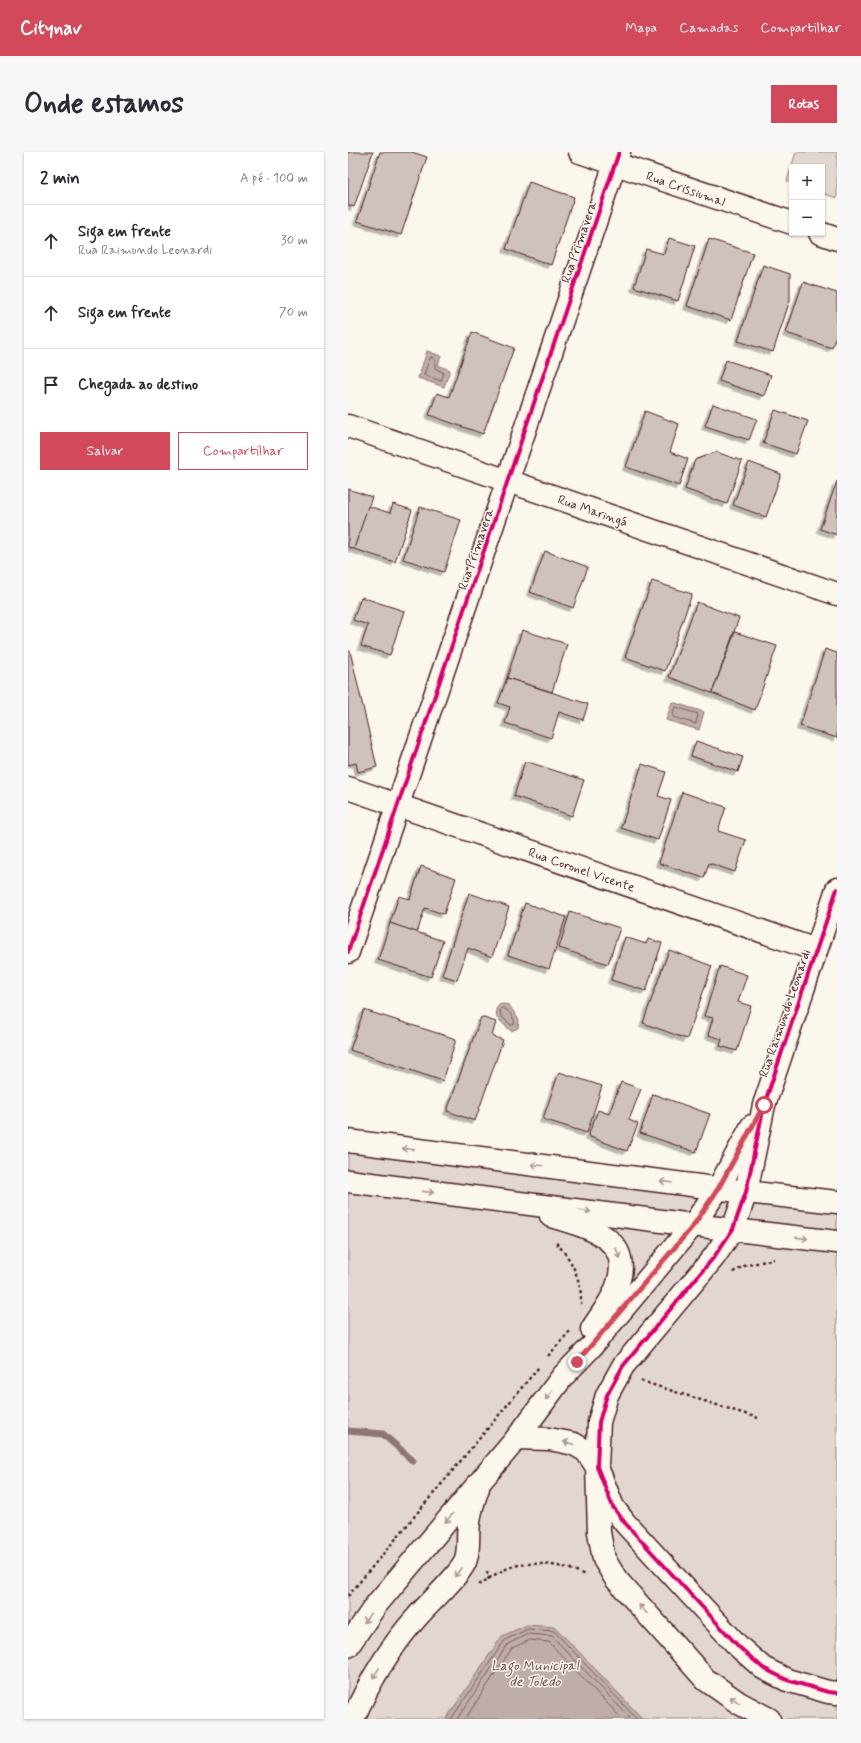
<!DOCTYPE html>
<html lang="pt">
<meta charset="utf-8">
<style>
:root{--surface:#fff;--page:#f7f7f7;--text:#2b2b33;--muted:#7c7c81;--line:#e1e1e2;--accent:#d1495b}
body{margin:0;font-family:Mynerve,sans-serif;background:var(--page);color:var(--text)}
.controls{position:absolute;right:12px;top:12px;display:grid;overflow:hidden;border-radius:0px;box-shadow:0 1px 3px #0004}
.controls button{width:36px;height:36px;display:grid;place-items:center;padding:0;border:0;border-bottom:1px solid var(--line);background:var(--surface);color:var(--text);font:20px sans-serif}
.stop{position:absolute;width:12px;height:12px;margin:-9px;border:3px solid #d1495b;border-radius:50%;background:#fff}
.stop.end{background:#d1495b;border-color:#fff;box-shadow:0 1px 4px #0008}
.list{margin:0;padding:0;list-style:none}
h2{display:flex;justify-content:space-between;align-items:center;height:52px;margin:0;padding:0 16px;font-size:17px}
h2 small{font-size:13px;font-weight:400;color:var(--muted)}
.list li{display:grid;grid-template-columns:26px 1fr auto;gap:12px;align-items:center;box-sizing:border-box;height:72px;padding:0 16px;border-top:1px solid var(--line)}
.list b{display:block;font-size:15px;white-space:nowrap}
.list p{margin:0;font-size:13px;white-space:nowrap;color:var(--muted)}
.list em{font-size:13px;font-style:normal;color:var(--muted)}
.actions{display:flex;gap:8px;padding:12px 16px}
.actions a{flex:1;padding:9px 0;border:1px solid var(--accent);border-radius:0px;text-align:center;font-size:14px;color:var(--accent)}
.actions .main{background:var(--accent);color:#fff}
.icon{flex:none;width:22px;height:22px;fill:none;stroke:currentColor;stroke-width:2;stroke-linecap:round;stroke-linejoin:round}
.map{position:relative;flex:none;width:489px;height:1567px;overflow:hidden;border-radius:0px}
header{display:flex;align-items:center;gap:24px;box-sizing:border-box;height:56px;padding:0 20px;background:var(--accent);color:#fff}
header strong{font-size:19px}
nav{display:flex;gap:22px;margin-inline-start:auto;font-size:14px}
.intro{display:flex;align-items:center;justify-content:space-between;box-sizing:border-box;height:96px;padding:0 24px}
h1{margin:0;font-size:28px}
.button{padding:10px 18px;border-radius:0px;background:var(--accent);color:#fff;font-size:14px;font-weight:700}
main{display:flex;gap:24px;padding:0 24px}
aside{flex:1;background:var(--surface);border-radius:0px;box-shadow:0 1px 3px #0004}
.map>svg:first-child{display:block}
</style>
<header>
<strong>Citynav</strong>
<nav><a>Mapa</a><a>Camadas</a><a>Compartilhar</a></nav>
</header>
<div class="intro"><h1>Onde estamos</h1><a class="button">Rotas</a></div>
<main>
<aside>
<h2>2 min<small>A pé · 100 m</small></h2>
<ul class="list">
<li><svg class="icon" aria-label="ahead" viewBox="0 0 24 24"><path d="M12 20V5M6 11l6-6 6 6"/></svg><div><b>Siga em frente</b><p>Rua Raimundo Leonardi</p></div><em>30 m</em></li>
<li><svg class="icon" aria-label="ahead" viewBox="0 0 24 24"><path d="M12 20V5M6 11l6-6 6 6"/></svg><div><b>Siga em frente</b></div><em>70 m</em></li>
<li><svg class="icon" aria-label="arrive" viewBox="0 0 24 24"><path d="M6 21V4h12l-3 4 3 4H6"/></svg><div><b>Chegada ao destino</b></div></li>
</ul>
<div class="actions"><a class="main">Salvar</a><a>Compartilhar</a></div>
</aside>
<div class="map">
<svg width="489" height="1567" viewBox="0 0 489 1567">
<defs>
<filter id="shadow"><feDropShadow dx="-3.5" dy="3.5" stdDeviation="0" flood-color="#0004"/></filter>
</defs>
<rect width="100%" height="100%" fill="#fbf7ec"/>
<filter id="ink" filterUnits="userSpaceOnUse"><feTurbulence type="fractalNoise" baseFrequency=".025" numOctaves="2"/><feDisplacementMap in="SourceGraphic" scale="8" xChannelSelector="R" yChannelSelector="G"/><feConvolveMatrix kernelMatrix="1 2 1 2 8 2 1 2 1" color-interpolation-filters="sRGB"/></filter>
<g filter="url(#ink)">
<g fill="#e2d7d0" stroke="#967b7e">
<path d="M448,0H489V46L474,41V15H444V31L439,29Z"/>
<path d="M0,985L489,1051V1567H0Z"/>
</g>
<g fill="#bfadaa" stroke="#907477">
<path d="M79,199L93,204L90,213L102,218L96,235L70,226Z"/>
<path d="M324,550L356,560L351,578L318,568Z"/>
<path d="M155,852L161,853L171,868L170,876L163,879L149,866L148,857L151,853Z"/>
<path d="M179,1473L207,1475L295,1567H98L154,1484Z"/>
</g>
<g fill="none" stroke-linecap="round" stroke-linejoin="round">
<g stroke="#79585e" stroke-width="1">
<path d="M83,205L87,207V216L96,221L93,229L76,223Z"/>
<path d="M328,555L350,562L348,572L325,565L326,557Z"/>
<path d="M155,856C161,858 168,868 166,873H163L153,864L152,858Z"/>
<path d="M103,1567L157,1488L180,1477L206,1479L289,1567"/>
<path d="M109,1567L160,1492L180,1482L204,1484L283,1567"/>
<path d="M117,1567L164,1496L182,1488L201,1490L274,1567"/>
</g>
<path stroke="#907477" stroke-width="7" d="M0,1279L35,1282L65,1309"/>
</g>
<g fill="#cfc2bc" stroke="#4a1f2b" filter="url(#shadow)">
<path d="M0,0H25L6,55L0,53Z"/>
<path d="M32,0H64L79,5L53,83L9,69Z"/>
<path d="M181,30L226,45L203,113L158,97Z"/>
<path d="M321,86L347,94L330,149L286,135L298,97L316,102Z"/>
<path d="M361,87L405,101L383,168L339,154Z"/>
<path d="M415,113L442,122V148L425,200L390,189Z"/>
<path d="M455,130L489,141V180L484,196L438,181Z"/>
<path d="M124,180L166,196L135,282L81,263L89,241L101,245Z"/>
<path d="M378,208L423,223L416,244L371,229Z"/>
<path d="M365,252L409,267L401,288L357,274Z"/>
<path d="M427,258L460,269L448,302L415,291Z"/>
<path d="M297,259L331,272L322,300L340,307L331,334L278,315Z"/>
<path d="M368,300L394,309L379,352L337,337L347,308Z"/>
<path d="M401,310L433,322L418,365L385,353Z"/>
<path d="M489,329V383L472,377Z"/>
<path d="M0,337L24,345L6,397L0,395Z"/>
<path d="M45,352L64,358L47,410L6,397L20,354L42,361Z"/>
<path d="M72,355L113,368L96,420L55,407Z"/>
<path d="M197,399L240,415L225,456L182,440Z"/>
<path d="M304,429L344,442L317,519L277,505Z"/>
<path d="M13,445L56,459L42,503L13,494L20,473L5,468Z"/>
<path d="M349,450L391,466L364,541L321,525Z"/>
<path d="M174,478L219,492L204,540L159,526Z"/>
<path d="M387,480L429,494L407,558L364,541Z"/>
<path d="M477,497L489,501V586L452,574Z"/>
<path d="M2,499L29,615L10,620L8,611L0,613V500Z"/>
<path d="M159,526L240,552L235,568L211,560L203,586L157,571L162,555L150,551Z"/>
<path d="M348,589L395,605L390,620L343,604Z"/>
<path d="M177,609L236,628L224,664L166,644Z"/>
<path d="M294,612L318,620L310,644L323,648L310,688L273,676Z"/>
<path d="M334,640L378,655L370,679L398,688L387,720L361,711L356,726L311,711Z"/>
<path d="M73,714L108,726L96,762L77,756L69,781L42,771L51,744L62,747Z"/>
<path d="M121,741L161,755L144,805L120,796L109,828L94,823Z"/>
<path d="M177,751L218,765L201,817L160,803Z"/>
<path d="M222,760L272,776L260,812L211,796Z"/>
<path d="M42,771L95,789L83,825L30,808Z"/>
<path d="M277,785L298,792L300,787L314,791L298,839L263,828Z"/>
<path d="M321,798L364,814L339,887L295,871Z"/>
<path d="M372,814L399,823L390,850L403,854L389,899L372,894L374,887L360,883L365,866L356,864Z"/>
<path d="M16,858L108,887L95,929L2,898Z"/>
<path d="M133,865L148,870L144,884L155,888L127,969L99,959Z"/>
<path d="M211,920L254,934L239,981L195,967Z"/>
<path d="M273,930L293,937L281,968L290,972L279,999L240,984L250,958L261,962Z"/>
<path d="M305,942L362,962L348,1000L292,981Z"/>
</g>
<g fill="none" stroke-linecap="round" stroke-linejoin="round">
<defs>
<g id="minor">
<path d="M232,0L444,71"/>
<path d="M472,81L489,87"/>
<path d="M0,274L489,442"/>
<path d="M0,636L468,798"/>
<path d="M0,800L271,0"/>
<path d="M370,1037L404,974"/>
<path d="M398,1040L416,953L489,737"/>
</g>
<g id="tertiary">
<path d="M0,989L398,1040L489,1050"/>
<path d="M0,1029L345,1073L489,1090"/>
<path d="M398,1040L385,1077L366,1105L275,1214L259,1243L251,1270L249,1315L265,1355L277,1371L391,1495L415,1516L439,1528L480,1540L489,1541"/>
<path d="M203,1064C242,1076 288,1086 268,1137C263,1151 252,1164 244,1177"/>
<path d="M169,1286L201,1287L217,1290L226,1292L238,1299L249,1315L251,1380L256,1407L268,1427L358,1528L391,1551L421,1567"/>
<path d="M0,1494L28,1453L169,1286L215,1224L243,1195L345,1073L370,1037"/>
<path d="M5,1567C21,1530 42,1495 69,1465C80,1452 111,1424 117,1410C122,1398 119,1384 121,1371C122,1359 126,1347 130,1336"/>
</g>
</defs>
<use href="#minor" stroke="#4a1f2b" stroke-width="25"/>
<use href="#tertiary" stroke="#4a1f2b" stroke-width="25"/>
<g stroke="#4a1f2b" stroke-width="2.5" stroke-dasharray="3 3" stroke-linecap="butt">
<path d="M208,1091C224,1107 234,1129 233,1152"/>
<path d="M385,1120L396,1114L426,1107"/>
<path d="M200,1204L222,1179"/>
<path d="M293,1229L410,1266"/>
<path d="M139,1419L141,1428"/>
<path d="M131,1433C141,1426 152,1419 163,1415C182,1408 222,1413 238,1424"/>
<path d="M0,1444L191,1215"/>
</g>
<use href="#minor" stroke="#fbf7ec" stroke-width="22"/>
<use href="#tertiary" stroke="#fbf7ec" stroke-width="22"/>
<defs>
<g id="cycleway">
<path d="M489,737L416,953L398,1040L385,1077L366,1105L275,1214L259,1243L251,1270L249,1315L265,1355L277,1371L391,1495L415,1516L439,1528L480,1540L489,1541"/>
<path d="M0,800L271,0"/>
</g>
</defs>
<use href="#cycleway" stroke="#fbf7ec" stroke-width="6"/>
<use href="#cycleway" stroke="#d6006c" stroke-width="4"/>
</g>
<defs><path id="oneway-shaft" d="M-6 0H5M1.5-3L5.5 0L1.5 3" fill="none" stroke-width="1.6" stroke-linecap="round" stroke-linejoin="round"/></defs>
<g stroke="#ab9695">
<use href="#oneway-shaft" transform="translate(60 997) rotate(-173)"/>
<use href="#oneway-shaft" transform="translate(189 1013) rotate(-173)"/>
<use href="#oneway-shaft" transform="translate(318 1030) rotate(-173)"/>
<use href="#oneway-shaft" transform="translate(80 1040) rotate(7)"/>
<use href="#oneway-shaft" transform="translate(237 1059) rotate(8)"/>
<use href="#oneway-shaft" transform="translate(454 1086) rotate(7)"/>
<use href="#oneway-shaft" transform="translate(270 1101) rotate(67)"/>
<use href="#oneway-shaft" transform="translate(201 1243) rotate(126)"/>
<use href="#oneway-shaft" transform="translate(221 1291) rotate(-164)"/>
<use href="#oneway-shaft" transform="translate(101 1366) rotate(130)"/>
<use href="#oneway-shaft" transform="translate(110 1420) rotate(127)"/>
<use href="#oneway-shaft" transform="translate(295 1457) rotate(-132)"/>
<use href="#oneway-shaft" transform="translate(19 1466) rotate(125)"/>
<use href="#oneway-shaft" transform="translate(28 1521) rotate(122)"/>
<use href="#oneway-shaft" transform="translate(387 1548) rotate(-146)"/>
</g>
</g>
<g fill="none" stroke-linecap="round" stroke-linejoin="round" filter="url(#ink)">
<path stroke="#d1495b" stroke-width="5" d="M229,1210L345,1074L370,1037L416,953"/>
</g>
<g text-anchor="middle" stroke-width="3" stroke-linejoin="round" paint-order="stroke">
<g font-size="13" fill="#4a1f2b" stroke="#fbf7ec">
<text transform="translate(338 36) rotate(19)" y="5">Rua Crissiumal</text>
<text transform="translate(230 90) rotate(-71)" y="5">Rua Primavera</text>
<text transform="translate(245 358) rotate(19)" y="5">Rua Maringá</text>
<text transform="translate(127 397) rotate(-71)" y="5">Rua Primavera</text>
<text transform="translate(234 717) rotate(19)" y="5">Rua Coronel Vicente</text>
<text transform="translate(436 861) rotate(-71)" y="5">Rua Raimundo Leonardi</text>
</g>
<g font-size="14" font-style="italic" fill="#6d4a51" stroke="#fbf7ec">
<text x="187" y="1518">Lago Municipal<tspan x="187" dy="16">de Toledo</tspan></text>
</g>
</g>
</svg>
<div class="controls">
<button>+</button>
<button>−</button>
</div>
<div class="stop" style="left:416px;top:953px"></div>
<div class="stop end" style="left:229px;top:1210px"></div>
</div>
</main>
